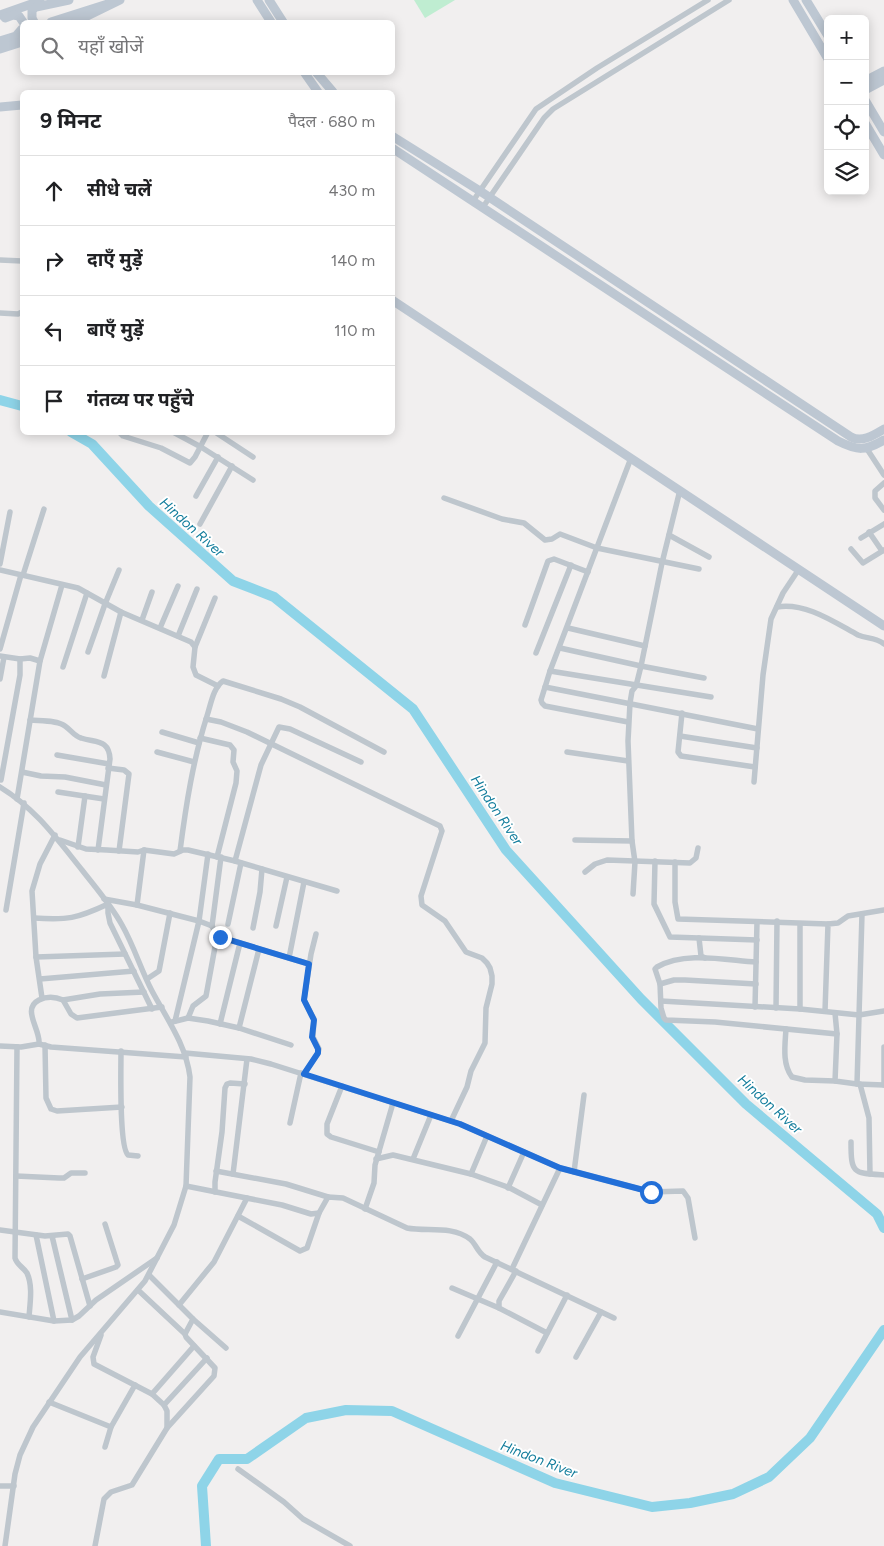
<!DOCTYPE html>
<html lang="hi">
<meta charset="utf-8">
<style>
:root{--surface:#fff;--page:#f6f6f6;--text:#202124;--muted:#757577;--line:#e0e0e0}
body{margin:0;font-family:Figtree,"Noto Sans Devanagari",sans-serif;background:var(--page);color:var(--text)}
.controls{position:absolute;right:15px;top:15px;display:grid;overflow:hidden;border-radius:8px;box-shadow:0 2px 12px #0003}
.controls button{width:45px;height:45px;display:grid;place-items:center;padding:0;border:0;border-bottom:1px solid var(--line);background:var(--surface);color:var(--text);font:25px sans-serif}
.stop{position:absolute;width:15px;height:15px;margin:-11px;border:4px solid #226fd8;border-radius:50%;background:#fff}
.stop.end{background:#226fd8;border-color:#fff;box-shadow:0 1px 5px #0008}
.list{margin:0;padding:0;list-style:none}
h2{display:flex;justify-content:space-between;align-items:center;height:65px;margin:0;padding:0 20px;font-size:21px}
h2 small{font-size:16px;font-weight:400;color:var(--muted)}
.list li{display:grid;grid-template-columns:32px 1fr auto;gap:15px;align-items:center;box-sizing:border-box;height:70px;padding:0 20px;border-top:1px solid var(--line)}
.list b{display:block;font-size:19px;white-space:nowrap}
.list em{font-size:16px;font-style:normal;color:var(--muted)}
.icon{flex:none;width:28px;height:28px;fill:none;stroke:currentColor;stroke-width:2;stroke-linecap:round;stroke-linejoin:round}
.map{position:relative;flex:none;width:884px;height:1546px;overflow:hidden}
.search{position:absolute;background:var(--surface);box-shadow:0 2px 12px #0003;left:20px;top:20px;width:375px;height:55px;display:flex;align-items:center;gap:12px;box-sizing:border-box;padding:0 18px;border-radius:8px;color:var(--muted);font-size:19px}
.panel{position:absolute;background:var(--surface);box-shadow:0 2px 12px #0003;left:20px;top:90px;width:375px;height:345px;border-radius:8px}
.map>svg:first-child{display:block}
</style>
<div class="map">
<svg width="884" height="1546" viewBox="0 0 884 1546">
<rect width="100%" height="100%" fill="#f1efef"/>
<path fill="#bfedd1" d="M414,0H455L425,18Z"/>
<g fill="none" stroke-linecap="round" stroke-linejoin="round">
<g stroke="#8ed4e8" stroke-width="10">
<path d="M0,400L22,406"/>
<path d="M71,432L92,444L149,506L233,581L274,597L413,709L506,850L641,999L746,1104L877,1214L884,1228"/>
<path d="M206,1546L202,1486L219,1459H247L306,1418L346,1410L392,1411L555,1483L652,1507L690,1503L733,1494L769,1477L810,1438L884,1330"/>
</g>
<g stroke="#bec6cd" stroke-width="5.5">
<path d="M473,201L536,109L597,68L708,0"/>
<path d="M483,207L544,118L553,109L729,0"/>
<path d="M0,260L22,261"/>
<path d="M0,313L18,314L22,312"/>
<path d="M119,432L123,436L161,448L190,463L195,457L208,432"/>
<path d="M173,432L201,447L253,480"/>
<path d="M215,432L253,457"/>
<path d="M867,449L884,475"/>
<path d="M884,483L875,491V498L884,510"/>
<path d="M196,496L218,457"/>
<path d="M444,498L502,519L524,523L545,540L552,539L560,534L597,548L699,569"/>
<path d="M200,524L232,466"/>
<path d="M869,532L882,551"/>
<path d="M669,535L709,557"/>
<path d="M861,538L884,524"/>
<path d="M851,549L863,563L884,550"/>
<path d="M0,564L10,512"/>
<path d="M0,570L78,588L121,612L191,642L195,647L193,667L196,675L218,686"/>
<path d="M23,575L44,509"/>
<path d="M777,607C805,602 834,622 858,635C867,639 876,637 884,644"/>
<path d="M142,620L152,592"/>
<path d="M525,625L548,561L554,559L588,572"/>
<path d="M160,628L178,586"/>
<path d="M568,628L645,646"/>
<path d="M178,636L197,589"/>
<path d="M195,647L215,598"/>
<path d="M560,648L641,666L704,678"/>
<path d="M0,649L21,575"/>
<path d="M88,652L105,604L119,570"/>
<path d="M536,653L571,565"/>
<path d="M0,656L20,659L30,658L40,661"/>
<path d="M63,667L87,593"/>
<path d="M550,671L711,697"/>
<path d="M104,676L121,612"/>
<path d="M0,679L4,657"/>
<path d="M545,687L758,729"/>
<path d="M682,713L678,752L681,756L755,767"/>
<path d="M206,719L221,722L247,732L440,826L442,831L440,837L421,896L422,905L445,921L466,952L482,958L487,963L490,968L492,976V984L486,1008L485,1043L471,1071L467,1087L451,1121"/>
<path d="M30,720C41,721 57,720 65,726C71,730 74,736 81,738C96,743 109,739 110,759L98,850"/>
<path d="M628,722L545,706L542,703L541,700L550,671L631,458"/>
<path d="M162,732L199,743"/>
<path d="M680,736L757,748"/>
<path d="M200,738L230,745L234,750L233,762L237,771L236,783L217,857"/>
<path d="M157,752L194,762"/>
<path d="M567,752L628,761"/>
<path d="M57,755L109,764"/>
<path d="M108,768L124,770L129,774L119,851"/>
<path d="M22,772L41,776L65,777L106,785"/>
<path d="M1,780L20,675V659"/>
<path d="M754,782L763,675L771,619L783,593L799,569"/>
<path d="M0,787C35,808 57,839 82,870C96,888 111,905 122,925C134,946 141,970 152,991C167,1019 186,1045 190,1077L186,1186L174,1225L145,1281L80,1357L33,1427L20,1455L15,1474L5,1546"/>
<path d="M58,792L104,799"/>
<path d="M17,799L40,661L62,585"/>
<path d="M60,840L86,849L107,850L138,852L144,850L174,854L183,850H188L235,861L337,891"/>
<path d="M575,840L632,841"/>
<path d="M78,847L85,796"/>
<path d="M180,851C186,805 193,760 207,716C211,704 213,688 223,681L281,699L300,707L384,752"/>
<path d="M235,861L261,765L279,727L290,729L361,762"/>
<path d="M655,861L654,904L670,937L757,940"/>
<path d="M675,862V902L678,919L828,924"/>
<path d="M585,872L595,864L607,860L690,863L696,858L698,848"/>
<path d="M633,894L635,862L632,841L628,741L630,703L632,691L636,686L641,666L662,563L680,490"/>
<path d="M104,899L137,905L199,921L212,926L217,936L220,937L309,964"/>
<path d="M137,905L144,850"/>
<path d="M6,910L24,803"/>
<path d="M34,918C68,920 76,919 108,904V913L110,923L152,1009"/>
<path d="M228,924L241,863"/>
<path d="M212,926L221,857"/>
<path d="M276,926L287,877"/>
<path d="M253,928L260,892L262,869"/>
<path d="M699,938L701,956L705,958"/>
<path d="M36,957L125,954"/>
<path d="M289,958L304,882"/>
<path d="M756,962C725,960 685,951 657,967L655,969L660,984L661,1008L664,1018L666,1020L715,1022L837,1034"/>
<path d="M40,979L134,971"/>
<path d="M147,979L159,971L170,913"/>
<path d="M660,984L674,980H685L756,984"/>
<path d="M42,998L36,957L32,891L40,864L55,835"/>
<path d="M63,1000L100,994L144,992"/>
<path d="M661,1001L800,1009L859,1015L884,1011"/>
<path d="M755,1007L757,922"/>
<path d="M776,1008L777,921"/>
<path d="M800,1009V924"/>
<path d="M825,1011L828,924L838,923L848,916L884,910"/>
<path d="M835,1013L837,1034L835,1081L857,1084L884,1085"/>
<path d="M188,1018L193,1006L206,996L217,936"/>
<path d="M175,1021L199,921L208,854"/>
<path d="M172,1022L188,1018L208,1021L239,1028L291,1045"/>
<path d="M220,1024L240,943"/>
<path d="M239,1028L259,949"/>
<path d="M786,1029C785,1045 782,1064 792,1077L805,1080L835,1081"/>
<path d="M39,1044L51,1047L186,1057"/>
<path d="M45,1045L46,1098L51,1109L57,1111L122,1107"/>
<path d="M0,1046L21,1047L39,1044C41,1030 21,1009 39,1000C47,996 56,997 63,1000L71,1014L77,1018L162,1007"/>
<path d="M17,1047L15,1258C17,1265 23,1267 27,1273C33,1286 30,1303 29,1317"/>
<path d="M121,1051C121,1068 119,1147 128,1155L138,1156"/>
<path d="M185,1053L251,1059L271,1064L460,1124L560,1168L651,1192L683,1191L688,1198L695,1238"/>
<path d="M304,1074L318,1053L319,1049L313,1037L314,1019L304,1000L311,954L316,934"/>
<path d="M857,1084L862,914"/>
<path d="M860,1084L869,1118L870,1174"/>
<path d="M884,1085V1047"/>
<path d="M342,1086L327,1124V1134L331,1137L379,1152"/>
<path d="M290,1123L301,1073"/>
<path d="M851,1142C851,1174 853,1173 884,1175"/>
<path d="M376,1159L393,1155L471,1174L510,1188L542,1205"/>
<path d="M413,1159L431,1115"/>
<path d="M216,1171L286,1184L328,1197"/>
<path d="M574,1172L584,1095"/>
<path d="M233,1174L247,1059"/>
<path d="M471,1174L487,1136"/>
<path d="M16,1176L59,1178H64L71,1173H85"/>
<path d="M186,1186L282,1205L311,1214L319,1213L328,1197L343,1198L407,1228C427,1232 451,1225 470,1239C476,1244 478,1253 485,1257L614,1318"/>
<path d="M508,1188L524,1152"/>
<path d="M215,1192V1182L222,1132L225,1088L227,1084L230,1083L245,1084"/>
<path d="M365,1209L374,1183L375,1165L393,1103"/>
<path d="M238,1216L300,1251L307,1248L319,1213"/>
<path d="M0,1230L45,1236L68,1234L70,1236L90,1306"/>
<path d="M36,1235L54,1321"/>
<path d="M52,1236L72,1320"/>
<path d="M512,1269L560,1168"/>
<path d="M516,1271L499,1301V1308L547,1333"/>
<path d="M149,1275L193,1319L185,1334L186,1337L215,1368L214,1376L167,1428"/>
<path d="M82,1279L116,1267L118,1265L105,1224"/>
<path d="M452,1288L499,1308"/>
<path d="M138,1290L185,1334"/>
<path d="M179,1305L214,1262L247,1198"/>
<path d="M0,1312L54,1321L72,1320L79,1316L96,1300L157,1258"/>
<path d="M193,1319L226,1348"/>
<path d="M458,1336L497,1262"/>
<path d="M538,1351L567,1295"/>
<path d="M576,1357L601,1312"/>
<path d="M152,1394L194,1346"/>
<path d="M49,1402L111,1427"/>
<path d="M164,1405L207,1358"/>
<path d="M105,1447L111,1427L135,1385"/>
<path d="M238,1469L284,1502L303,1519L350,1546"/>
<path d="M0,1486H14"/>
<path d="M95,1546L104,1499L111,1492L132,1485L167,1428V1411L164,1405L152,1394L94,1364L93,1357L101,1335"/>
</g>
<g stroke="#bdc7d2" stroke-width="9">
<path d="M257,0L271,22"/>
<path d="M269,0L283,22"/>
<path d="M793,0L828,59"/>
<path d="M806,0L828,36"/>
<path d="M0,15L40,1"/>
<path d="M5,18L13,15L19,16L23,22"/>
<path d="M34,22L32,18V10L36,7L69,0"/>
<path d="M51,22L114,2"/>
<path d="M75,22L120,0"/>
<path d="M0,41L16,36L22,29"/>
<path d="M0,49L22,42"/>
<path d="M304,72L318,92"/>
<path d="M316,72L333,92"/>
<path d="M865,81L884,71"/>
<path d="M865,90L884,80"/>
<path d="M865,100L884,132"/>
<path d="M0,107L22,105"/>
<path d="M865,123L884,155"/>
<path d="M392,136L480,191L851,437C862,443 874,435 884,429"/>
<path d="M392,148L838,441C858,451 865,451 884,440"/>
<path d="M392,300L884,626"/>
</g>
</g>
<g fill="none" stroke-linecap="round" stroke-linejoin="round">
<path stroke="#226fd8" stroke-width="6" d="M220,937L309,964L304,1000L314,1020L312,1037L318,1049V1053L304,1074L460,1124L560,1168L651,1192"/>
</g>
<g text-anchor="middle" stroke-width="4" stroke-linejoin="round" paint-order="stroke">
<g font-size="14" font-style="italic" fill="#137d9c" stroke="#fff">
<text transform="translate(192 527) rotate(42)" y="5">Hindon River</text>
<text transform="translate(497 810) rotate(56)" y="5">Hindon River</text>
<text transform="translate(770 1104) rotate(42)" y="5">Hindon River</text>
<text transform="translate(539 1459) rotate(21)" y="5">Hindon River</text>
</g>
</g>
</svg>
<div class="controls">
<button>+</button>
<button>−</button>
<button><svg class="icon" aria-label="locate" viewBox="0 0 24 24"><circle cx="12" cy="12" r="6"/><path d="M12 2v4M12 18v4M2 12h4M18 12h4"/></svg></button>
<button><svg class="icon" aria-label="layers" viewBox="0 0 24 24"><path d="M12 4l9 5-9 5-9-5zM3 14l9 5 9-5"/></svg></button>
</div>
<div class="stop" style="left:651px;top:1192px"></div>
<div class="stop end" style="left:220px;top:937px"></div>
<div class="search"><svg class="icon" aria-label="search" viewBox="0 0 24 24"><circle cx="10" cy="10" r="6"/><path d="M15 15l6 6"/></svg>यहाँ खोजें</div>
<section class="panel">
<h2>9 मिनट<small>पैदल · 680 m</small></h2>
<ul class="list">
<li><svg class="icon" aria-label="ahead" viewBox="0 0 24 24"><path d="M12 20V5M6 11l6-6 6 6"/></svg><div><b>सीधे चलें</b></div><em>430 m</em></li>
<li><svg class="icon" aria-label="right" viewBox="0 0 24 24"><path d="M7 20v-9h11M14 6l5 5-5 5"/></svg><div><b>दाएँ मुड़ें</b></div><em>140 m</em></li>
<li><svg class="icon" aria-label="left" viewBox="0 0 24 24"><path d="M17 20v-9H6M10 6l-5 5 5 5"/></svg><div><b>बाएँ मुड़ें</b></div><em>110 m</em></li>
<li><svg class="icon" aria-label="arrive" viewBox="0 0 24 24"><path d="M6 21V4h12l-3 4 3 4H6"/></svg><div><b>गंतव्य पर पहुँचे</b></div></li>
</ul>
</section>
</div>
